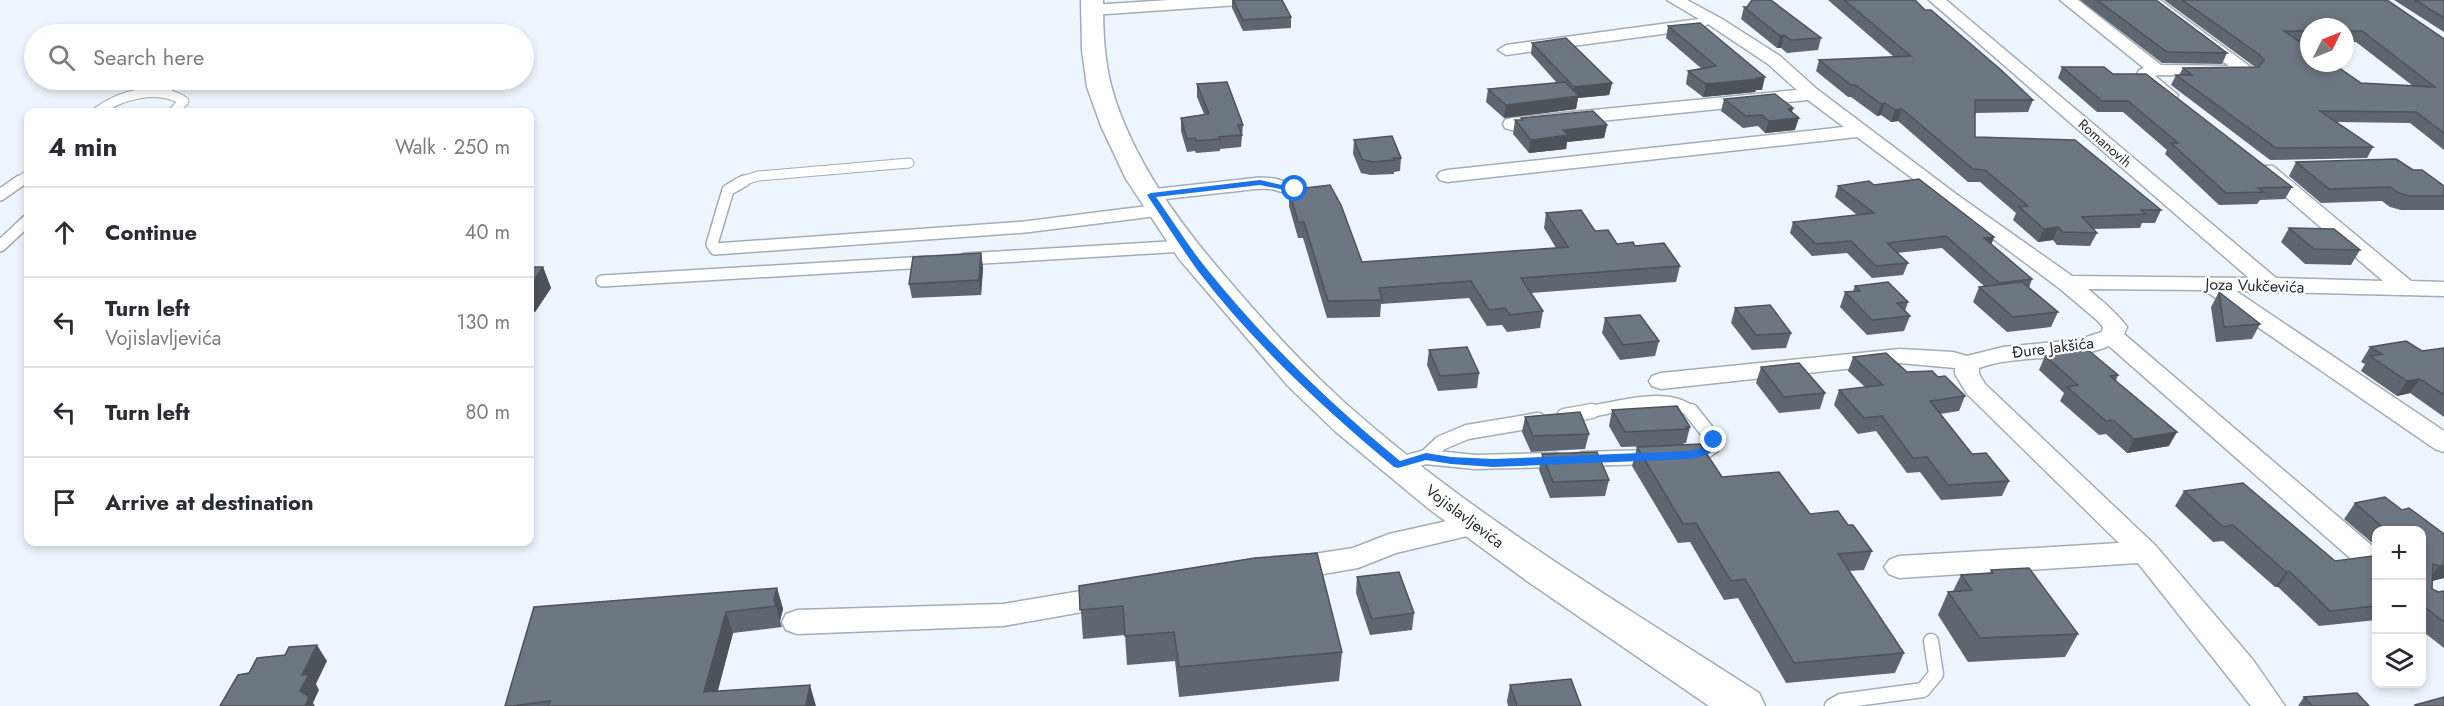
<!DOCTYPE html>
<meta charset="utf-8">
<style>
:root{--surface:#fff;--page:#f2f2f3;--text:#2b2b33;--muted:#7c7c81;--line:#e1e1e2}
body{margin:0;font-family:Jost,sans-serif;background:var(--page);color:var(--text)}
.controls{position:absolute;right:18px;bottom:18px;display:grid;overflow:hidden;border-radius:12px;box-shadow:0 3px 9px #0003}
.controls button{width:54px;height:54px;display:grid;place-items:center;padding:0;border:0;border-bottom:2px solid var(--line);background:var(--surface);color:var(--text);font:30px sans-serif}
.compass{position:absolute;left:2300px;top:18px;width:54px;height:54px;border-radius:50%;background:var(--surface);box-shadow:0 3px 9px #0003;rotate:47deg}
.stop{position:absolute;width:18px;height:18px;margin:-14px;border:4px solid #1a73e8;border-radius:50%;background:#fff}
.stop.end{background:#1a73e8;border-color:#fff;box-shadow:0 2px 6px #0008}
.list{margin:0;padding:0;list-style:none}
h2{display:flex;justify-content:space-between;align-items:center;height:78px;margin:0;padding:0 24px;font-size:26px}
h2 small{font-size:20px;font-weight:400;color:var(--muted)}
.list li{display:grid;grid-template-columns:39px 1fr auto;gap:18px;align-items:center;box-sizing:border-box;height:90px;padding:0 24px;border-top:2px solid var(--line)}
.list b{display:block;font-size:22px;white-space:nowrap}
.list p{margin:0;font-size:20px;white-space:nowrap;color:var(--muted)}
.list em{font-size:20px;font-style:normal;color:var(--muted)}
.icon{flex:none;width:33px;height:33px;fill:none;stroke:currentColor;stroke-width:2;stroke-linecap:round;stroke-linejoin:round}
.map{position:relative;flex:none;width:2444px;height:706px;overflow:hidden}
.search{position:absolute;background:var(--surface);box-shadow:0 3px 9px #0003;left:24px;top:24px;width:510px;height:66px;display:flex;align-items:center;gap:15px;box-sizing:border-box;padding:0 21px;border-radius:33px;color:var(--muted);font-size:22px}
.panel{position:absolute;background:var(--surface);box-shadow:0 3px 9px #0003;left:24px;top:108px;width:510px;height:438px;border-radius:12px}
.map>svg:first-child{display:block}
</style>
<div class="map">
<svg width="2444" height="706" viewBox="0 0 2444 706">
<rect width="100%" height="100%" fill="#edf6fe"/>
<g fill="none" stroke-linecap="round" stroke-linejoin="round">
<defs>
<g id="service-far2">
<path d="M97,112C120,95 158,84 184,101L173,112"/>
<path d="M18,182L28,175"/>
<path d="M739,182L758,176L909,163"/>
</g>
<g id="service-far1">
<path d="M744,181L728,190L712,244L715,249L1025,227L1160,210"/>
<path d="M0,195L20,181"/>
<path d="M1151,195L1260,183L1274,184L1307,194"/>
<path d="M0,246L28,220"/>
<path d="M965,259L1185,246"/>
<path d="M602,281L927,262"/>
<path d="M1583,413C1614,408 1667,390 1693,413"/>
</g>
<g id="service">
<path d="M1564,416L1592,411"/>
<path d="M1691,455L1703,453L1712,447L1714,440L1691,411"/>
<path d="M1426,457L1475,462L1556,460"/>
<path d="M1583,459L1649,457"/>
<path d="M1400,464L1426,457L1441,443L1467,432L1538,420"/>
<path d="M1832,706L1841,701L1923,690L1936,674L1931,641"/>
</g>
<g id="minor">
<path d="M1169,0H1246L1238,5L1092,15L1084,10L1092,5Z"/>
<path d="M1667,0H1687L1722,19L1780,56L1818,90L1956,194L2072,276L2249,278L1929,0H1946L2276,278L2383,281L2259,174L2256,170L2259,166H2273L2411,281L2444,282V296L2236,291L2444,431V452L2435,449L2204,290L2088,289C2102,301 2116,312 2127,327L2124,334L2376,549V576L2366,572L2109,346C2068,363 2021,353 1979,368V374L1985,384L2155,545L2253,660L2285,706H2251L2138,563L1899,578L1889,574L1884,567L1889,560L1899,556L2119,543L1967,394L1955,374V368L1900,363L1661,389L1652,386L1649,381L1652,376L1661,373L1900,349L1953,352L1967,356L2003,347L2077,340L2102,332L2103,327L2098,321L2059,288L1857,137L1447,182L1440,180L1437,176L1440,172L1447,170L1844,127L1808,100L1512,130L1505,128L1503,124L1505,120L1512,118L1797,90L1768,64L1708,24L1700,29L1506,55L1498,50L1506,45L1699,19Z"/>
<path d="M2060,0H2078L2161,65L2229,66L2142,0H2160L2256,71L2253,75L2247,76L2159,75L2155,76L2178,95L2175,99H2163L2136,77L2139,70L2144,68Z"/>
<path d="M1474,515L1484,518L1488,525L1484,532L1396,553L1358,568L1288,580L1278,577L1273,569L1278,561L1288,558L1353,548L1389,534Z"/>
<path d="M1111,586L1122,589L1126,597L1122,605L1003,626L797,634L786,630L782,622L786,614L797,610L1003,604Z"/>
</g>
<path id="primary" d="M1081,0H1103C1103,30 1104,60 1112,89C1133,162 1182,227 1231,283C1266,324 1303,365 1344,402C1469,514 1618,602 1759,693L1765,706H1709L1527,581L1429,509L1336,432L1288,386L1179,259L1126,179L1101,126L1087,87L1082,50Z"/>
</defs>
<use href="#service-far2" stroke="#a2adb7" stroke-width="11"/>
<use href="#service-far1" stroke="#a2adb7" stroke-width="14"/>
<use href="#service" stroke="#a2adb7" stroke-width="17"/>
<use href="#minor" stroke="#a2adb7" stroke-width="3"/>
<use href="#primary" stroke="#a2adb7" stroke-width="3"/>
<use href="#service-far2" stroke="#fff" stroke-width="9"/>
<use href="#service-far1" stroke="#fff" stroke-width="11"/>
<use href="#service" stroke="#fff" stroke-width="14"/>
<use href="#minor" fill="#fff" fill-rule="evenodd"/>
<use href="#primary" fill="#fff" fill-rule="evenodd"/>
</g>
<g fill="#5e666f" fill-rule="evenodd">
<path d="M1232,0H1282L1291,17V28L1243,31L1232,8Z"/>
<path d="M1828,0H1915L1925,10L2033,100L2028,112L1975,113V137L2161,210L2155,223H2142L2140,228L2093,229L2097,233L2090,246L2057,245L2053,240L2038,242L2013,220L2016,213L1980,182H1968L1898,121L1891,122L1881,115L1877,116L1851,97H1848L1816,71L1819,60L1894,57Z"/>
<path d="M2080,0H2156L2227,53L2222,64L2162,63Z"/>
<path d="M2164,0H2387L2444,39V150L2410,123L2337,122L2373,147L2367,158L2270,160L2171,85L2176,75H2179L2183,68L2255,67ZM2309,27H2345V42H2356L2413,86L2361,83L2299,41H2309Z"/>
<path d="M2394,0H2444V32Z"/>
<path d="M1744,7L1821,38L1818,50L1787,53L1781,48H1777L1741,19Z"/>
<path d="M1668,26L1762,90H1756L1755,92L1703,97L1686,84L1688,71L1702,69L1666,38Z"/>
<path d="M1532,43L1612,83L1609,95L1578,98L1576,109L1504,118L1486,102L1488,89L1557,83L1531,54Z"/>
<path d="M2062,67L2113,74L2292,187L2285,199L2260,200L2257,204L2219,205L2165,154L2167,150L2123,112H2097L2058,78Z"/>
<path d="M1197,84L1243,125L1241,147L1220,149V151L1196,153L1195,151L1187,152L1181,131V118L1204,114L1197,97Z"/>
<path d="M1724,99L1793,108L1792,112L1795,130L1765,133L1758,126L1743,128L1721,111Z"/>
<path d="M1521,118L1607,125L1604,138L1567,142L1566,149L1529,153L1513,134L1515,120H1521Z"/>
<path d="M1354,140L1401,158L1400,171L1394,172V174L1371,175L1361,173L1353,154Z"/>
<path d="M2296,162L2413,170L2444,186V210H2401L2390,207L2382,201L2321,203L2289,176Z"/>
<path d="M1874,185L1994,237L1991,244L2032,279L2029,288L2058,312L2051,327L2007,332L1973,302L1979,287H1985L1942,248L1897,253L1908,263L1903,275L1872,278L1847,253L1812,256L1790,233L1793,222L1857,215L1835,197L1838,186Z"/>
<path d="M1289,190L1362,262L1556,248L1544,228L1546,213L1595,231L1617,244L1635,246L1680,266L1676,282L1531,293L1543,311L1540,328L1507,332L1502,325L1487,326L1469,298L1381,304L1380,317L1327,318L1303,238H1298L1289,206Z"/>
<path d="M2289,228L2360,250L2351,265L2305,264L2281,242Z"/>
<path d="M981,253L983,268L981,295L912,298L909,284Z"/>
<path d="M530,267H543L551,288L535,312H530Z"/>
<path d="M1855,286L1908,302L1905,311L1910,316L1904,331L1867,335L1840,307L1845,292L1853,291Z"/>
<path d="M2219,292L2260,324L2252,339L2216,342L2211,307Z"/>
<path d="M1735,308L1791,333L1786,348L1752,350L1731,323Z"/>
<path d="M1605,318L1659,341L1655,356L1620,360L1602,333Z"/>
<path d="M2370,347L2422,351L2444,348V417L2410,393L2397,396L2361,371L2365,364L2361,362Z"/>
<path d="M1429,350L1479,373L1477,388L1438,391L1427,365Z"/>
<path d="M2045,356L2118,375L2116,381L2169,446L2127,453L2106,434L2099,435L2060,401L2064,393L2039,370Z"/>
<path d="M1853,357L1907,372L1938,377L1965,396L1959,411L1940,414L1972,454L2009,481L2002,496L1941,500L1920,472L1907,473L1876,431L1858,434L1834,405L1839,390L1865,387L1848,371Z"/>
<path d="M1761,367L1825,393L1820,409L1779,413L1756,383Z"/>
<path d="M1612,410L1690,427L1686,443H1684L1683,445L1621,447L1609,426Z"/>
<path d="M1525,417L1589,434L1585,449L1531,452L1522,432Z"/>
<path d="M1637,447L1722,477L1810,514L1848,525L1872,551L1864,570L1849,571L1904,653L1895,673L1786,683L1738,598L1724,600L1690,542L1678,543L1632,466Z"/>
<path d="M1542,454L1609,480L1605,496L1550,498L1539,470Z"/>
<path d="M2184,491L2335,561L2376,557V620L2319,626L2278,587H2275L2223,541L2213,542L2175,506Z"/>
<path d="M2355,503L2402,510L2444,534V578L2432,581V589L2438,592L2444,591V648L2421,630V531H2376V546L2344,519Z"/>
<path d="M1991,570L2078,634L2065,657L1968,662L1938,615L1948,592L1953,591L1961,575L1990,573Z"/>
<path d="M1357,577L1414,613L1412,630L1370,635L1356,593Z"/>
<path d="M1079,586L1342,652L1339,681L1179,697L1175,661L1127,665L1125,635L1083,639Z"/>
<path d="M777,588L783,609L780,621L782,627L733,633L717,692L816,706H505Z"/>
<path d="M1510,685L1581,706H1508L1507,701Z"/>
<path d="M2304,697L2369,706H2298Z"/>
</g>
<g fill="#4c535a">
<path d="M1784,35L1781,48H1777L1780,36Z"/>
<path d="M1765,77L1762,90H1756L1755,92L1703,97L1706,84Z"/>
<path d="M1612,83L1609,95L1578,98L1576,109L1504,118L1506,105L1572,97L1574,87Z"/>
<path d="M1885,103L1881,115L1877,116L1881,104Z"/>
<path d="M1793,108L1790,119L1799,118L1795,130L1765,133L1769,121L1788,109Z"/>
<path d="M1902,109L1898,121L1891,122L1895,110Z"/>
<path d="M1607,125L1604,138L1567,142L1566,149L1529,153L1531,140L1563,130Z"/>
<path d="M2058,227L2053,240L2038,242L2044,229Z"/>
<path d="M1994,237L1990,249L1984,238Z"/>
<path d="M981,253L983,268L981,295L979,280Z"/>
<path d="M543,267L551,288L535,312L530,297V287Z"/>
<path d="M2420,379L2410,393L2397,396L2407,381Z"/>
<path d="M2177,432L2169,446L2127,453L2134,439Z"/>
<path d="M2444,565V578L2427,582L2439,566Z"/>
<path d="M2289,571L2278,587H2275L2286,572Z"/>
<path d="M777,588L783,609L780,621L774,600Z"/>
<path d="M726,612L733,633L714,706L704,692Z"/>
<path d="M317,645L327,661L316,684L319,690L313,703L315,706H305L300,691L302,675Z"/>
<path d="M810,685L816,706H806Z"/>
</g>
<g fill="#6d7781" stroke="#4c535a" stroke-width="1.5" fill-rule="evenodd">
<path d="M1233,0H1282L1291,17L1243,20Z"/>
<path d="M1752,0H1771L1821,38L1791,40L1784,35L1780,36L1744,7H1747Z"/>
<path d="M1844,0H1915L1925,10H1931L2000,69L2033,100H1975V137L2075,140L2161,210H2141L2146,214L2082,217L2097,233L2063,232L2058,227L2044,229L2019,207L2028,206L1985,170L1973,169L1902,109L1895,110L1885,103L1881,104L1855,85H1851L1819,60L1911,56Z"/>
<path d="M2097,0H2156L2227,53L2167,52Z"/>
<path d="M2182,0H2387L2444,39V133L2416,112L2320,111L2373,147L2276,148L2176,75H2192L2183,68L2259,67L2264,60L2260,55ZM2309,27H2345V31H2362L2435,87L2361,83L2332,63H2309V48L2284,31H2309Z"/>
<path d="M2415,0H2444V18Z"/>
<path d="M1700,23L1765,77L1757,78L1759,79L1706,84L1688,71L1716,66L1668,26Z"/>
<path d="M1566,38L1612,83L1574,87L1532,43Z"/>
<path d="M2062,67H2104L2113,74H2146L2292,187L2258,188L2264,192L2226,193L2171,143H2178L2128,101H2102Z"/>
<path d="M1227,82L1243,125H1238L1242,135L1219,137L1220,139L1196,141L1195,138L1187,139L1181,118L1209,114L1197,84Z"/>
<path d="M1565,82L1579,96L1506,105L1488,89Z"/>
<path d="M1775,94L1793,108L1788,109L1799,118L1769,121L1761,115L1746,116L1724,99Z"/>
<path d="M1593,111L1607,125L1563,130L1569,135L1531,140L1515,120H1523L1521,118Z"/>
<path d="M1392,136L1401,158H1394L1395,160L1372,162L1362,159L1354,140Z"/>
<path d="M2396,159L2413,170H2422L2444,186V196H2409L2399,193L2390,187L2329,189L2296,162Z"/>
<path d="M1919,179L1994,237L1984,238L2032,279L1999,283L1946,236L1887,243L1908,263L1876,266L1851,241L1816,244L1793,222L1874,213L1838,186L1869,181L1874,185Z"/>
<path d="M1330,185L1341,205L1362,262L1568,247L1546,213L1581,210L1595,231L1608,230L1617,244L1633,242L1635,246L1664,243L1680,266L1521,278L1543,311L1510,315L1505,308L1489,310L1471,281L1379,288L1382,300L1328,301L1304,222H1298L1289,190Z"/>
<path d="M2289,228L2334,229L2360,250L2314,249Z"/>
<path d="M981,253L979,280L909,284L913,257Z"/>
<path d="M530,267H543L530,287Z"/>
<path d="M1888,282L1908,302L1897,303L1910,316L1872,320L1845,292L1860,291L1855,286Z"/>
<path d="M2022,282L2058,312L2013,317L1979,287Z"/>
<path d="M2219,292L2260,324L2224,327Z"/>
<path d="M1770,305L1791,333L1756,335L1735,308Z"/>
<path d="M1640,315L1659,341L1623,345L1605,318Z"/>
<path d="M2406,341L2422,351L2444,348V395L2420,379L2407,381L2370,356L2382,354L2370,347Z"/>
<path d="M1467,347L1479,373L1440,376L1429,350Z"/>
<path d="M2088,350L2118,375L2110,376L2177,432L2134,439L2113,420L2106,421L2067,387L2078,385L2045,356Z"/>
<path d="M1886,353L1907,372L1932,371L1938,377L1945,376L1965,396L1930,401L1972,454L1986,453L2009,481L1948,485L1927,457L1913,458L1882,416L1864,418L1839,390L1883,385L1853,357Z"/>
<path d="M1799,363L1825,393L1784,397L1761,367Z"/>
<path d="M1677,406L1690,427H1686L1688,429L1625,432L1612,410Z"/>
<path d="M1580,412L1589,434L1533,436L1525,417Z"/>
<path d="M1700,444L1722,477L1779,472L1810,514L1838,511L1848,525H1853L1872,551L1838,554L1904,653L1794,663L1745,579L1731,581L1696,523L1683,524L1637,447Z"/>
<path d="M1597,452L1609,480L1553,482L1542,454Z"/>
<path d="M2243,483L2335,561L2373,556L2376,557V606L2330,611L2289,571L2286,572L2233,525L2223,527L2184,491Z"/>
<path d="M2385,497L2402,510L2409,508L2444,534V565L2439,566L2433,564L2432,589L2438,592L2444,591V622L2421,604V531H2387L2355,503Z"/>
<path d="M1317,553L1342,652L1179,667L1174,632L1125,636L1123,606L1080,610L1079,586L1255,558Z"/>
<path d="M2029,568L2078,634L1980,638L1948,592L1972,590L1961,575L1993,573L1991,570Z"/>
<path d="M1399,572L1414,613L1372,619L1357,577Z"/>
<path d="M777,588L774,600L776,606L726,612L704,692L810,685L806,706H548L550,701L512,706H505L534,607Z"/>
<path d="M317,645L302,675L309,674L300,691L309,697L305,706H220L238,675L249,673L257,658L285,655L289,647Z"/>
<path d="M1571,679L1581,706H1517L1510,685Z"/>
<path d="M2357,693L2369,706H2312L2304,697Z"/>
<path d="M2444,697V706H2416L2415,705Z"/>
</g>
<path fill="#1a73e8" d="M1260,180L1299,189L1295,192L1260,185L1156,197C1173,221 1188,246 1206,268C1263,339 1329,403 1400,461L1426,453L1451,457L1493,459L1689,451C1701,449 1705,448 1710,438L1714,437L1719,440C1715,455 1703,456 1689,459L1493,467L1451,464L1426,460L1398,468L1394,467C1323,408 1254,344 1198,271C1180,246 1164,220 1147,195L1151,193Z"/>
<g text-anchor="middle" stroke-width="4.5" stroke-linejoin="round" paint-order="stroke">
<g font-size="14" fill="#262a2e" stroke="#fff">
<text transform="translate(2105 143) rotate(41)" y="5">Romanovih</text>
</g>
<g font-size="16" fill="#262a2e" stroke="#fff">
<text transform="translate(2255 285) rotate(2)" y="6">Joza Vukčevića</text>
<text transform="translate(2053 347) rotate(-7)" y="6">Đure Jakšića</text>
<text transform="translate(1465 516) rotate(37)" y="6">Vojislavljevića</text>
</g>
</g>
</svg>
<div class="controls">
<button>+</button>
<button>−</button>
<button><svg class="icon" aria-label="layers" viewBox="0 0 24 24"><path d="M12 4l9 5-9 5-9-5zM3 14l9 5 9-5"/></svg></button>
</div>
<svg class="compass" viewBox="-18 -18 36 36"><path d="M0-13l5 13h-10z" fill="#e53935"/><path d="M0 13l5-13h-10z" fill="#7c7c81"/></svg>
<div class="stop" style="left:1295px;top:189px"></div>
<div class="stop end" style="left:1714px;top:440px"></div>
<div class="search"><svg class="icon" aria-label="search" viewBox="0 0 24 24"><circle cx="10" cy="10" r="6"/><path d="M15 15l6 6"/></svg>Search here</div>
<section class="panel">
<h2>4 min<small>Walk · 250 m</small></h2>
<ul class="list">
<li><svg class="icon" aria-label="ahead" viewBox="0 0 24 24"><path d="M12 20V5M6 11l6-6 6 6"/></svg><div><b>Continue</b></div><em>40 m</em></li>
<li><svg class="icon" aria-label="left" viewBox="0 0 24 24"><path d="M17 20v-9H6M10 6l-5 5 5 5"/></svg><div><b>Turn left</b><p>Vojislavljevića</p></div><em>130 m</em></li>
<li><svg class="icon" aria-label="left" viewBox="0 0 24 24"><path d="M17 20v-9H6M10 6l-5 5 5 5"/></svg><div><b>Turn left</b></div><em>80 m</em></li>
<li><svg class="icon" aria-label="arrive" viewBox="0 0 24 24"><path d="M6 21V4h12l-3 4 3 4H6"/></svg><div><b>Arrive at destination</b></div></li>
</ul>
</section>
</div>
